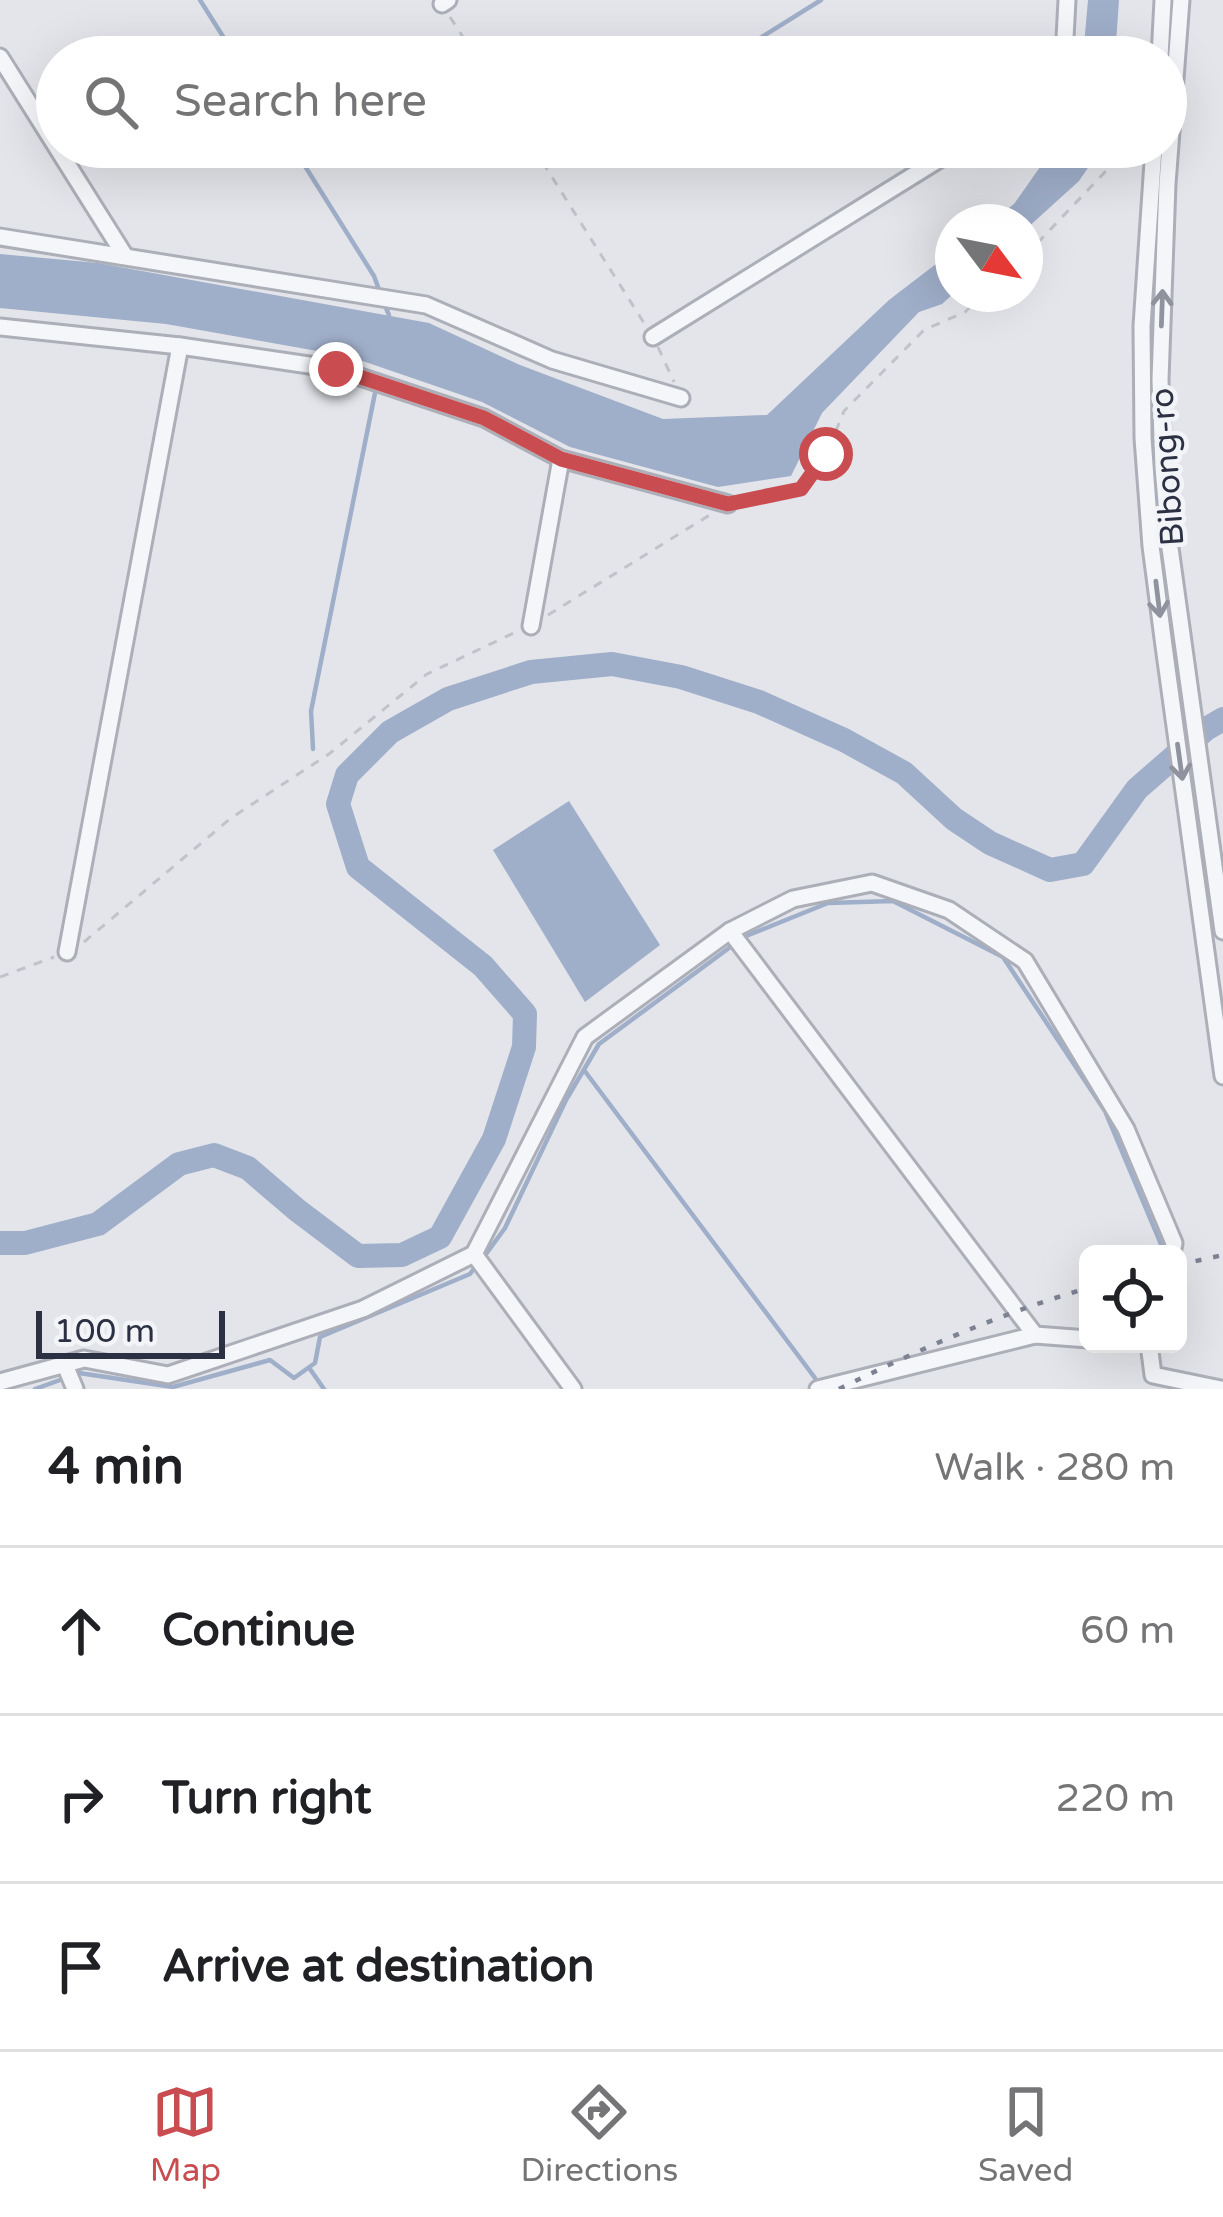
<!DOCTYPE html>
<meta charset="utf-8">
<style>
:root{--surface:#fff;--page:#f6f6f6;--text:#202124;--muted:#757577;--line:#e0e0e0;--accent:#c94d50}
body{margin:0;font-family:"Varela Round",sans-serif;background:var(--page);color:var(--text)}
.controls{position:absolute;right:36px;bottom:36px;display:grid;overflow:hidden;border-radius:18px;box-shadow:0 12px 48px #0002}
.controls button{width:108px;height:108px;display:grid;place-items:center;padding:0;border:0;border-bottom:3px solid var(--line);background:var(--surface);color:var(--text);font:60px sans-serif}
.compass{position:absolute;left:935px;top:204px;width:108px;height:108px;border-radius:50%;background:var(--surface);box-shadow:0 12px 48px #0002;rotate:122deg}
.scale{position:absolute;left:36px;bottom:30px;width:189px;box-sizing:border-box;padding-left:12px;border:6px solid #2b3042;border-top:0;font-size:33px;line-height:42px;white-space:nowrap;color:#2b3042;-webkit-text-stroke:9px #f2f4f8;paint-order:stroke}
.stop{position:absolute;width:36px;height:36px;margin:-27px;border:9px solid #c94d50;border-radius:50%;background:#fff}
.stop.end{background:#c94d50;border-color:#fff;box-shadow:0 3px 12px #0008}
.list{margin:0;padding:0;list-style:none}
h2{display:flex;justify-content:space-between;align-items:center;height:156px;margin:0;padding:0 48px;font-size:51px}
h2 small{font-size:39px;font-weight:400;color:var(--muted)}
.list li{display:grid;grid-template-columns:78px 1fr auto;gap:36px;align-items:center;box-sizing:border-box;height:168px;padding:0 48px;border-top:3px solid var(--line)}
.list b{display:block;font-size:45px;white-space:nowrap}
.list em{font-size:39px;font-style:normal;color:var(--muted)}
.icon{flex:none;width:66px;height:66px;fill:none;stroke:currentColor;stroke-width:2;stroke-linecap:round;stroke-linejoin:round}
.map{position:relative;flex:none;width:1223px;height:1389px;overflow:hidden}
.search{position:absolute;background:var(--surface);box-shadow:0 12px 48px #0002;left:36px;right:36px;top:36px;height:132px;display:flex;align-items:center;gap:30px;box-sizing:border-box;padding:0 42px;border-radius:66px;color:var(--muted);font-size:45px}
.sheet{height:660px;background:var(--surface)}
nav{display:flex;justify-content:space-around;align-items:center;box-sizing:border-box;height:168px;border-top:3px solid var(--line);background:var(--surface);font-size:33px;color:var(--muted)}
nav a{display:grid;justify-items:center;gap:6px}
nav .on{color:var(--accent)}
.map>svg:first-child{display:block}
</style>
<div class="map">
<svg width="1223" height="1389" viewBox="0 0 1223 1389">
<rect width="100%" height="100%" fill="#e3e5ea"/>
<g fill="#9faec9">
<path d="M1088,0H1119L1115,57H1083Z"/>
<path d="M1054,147H1102L1079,181L1025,230V222H991L1014,204Z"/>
<path d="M953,251V294L942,304L919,312L822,413L791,476L718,487L570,447L482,402L351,357L166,324L0,308V254L98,263L429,323L520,365L663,419L767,415L889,300Z"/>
<path d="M569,801L660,945L585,1002L493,850Z"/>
</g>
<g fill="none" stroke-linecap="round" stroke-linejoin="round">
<g stroke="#9faec9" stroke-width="4.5">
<path d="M200,0L236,57"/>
<path d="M730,57L821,0"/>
<path d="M293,147L374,276L378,287"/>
<path d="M561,163L586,147"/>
<path d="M386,308L389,315"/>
<path d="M313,749L311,711L375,393"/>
<path d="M746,936L828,903L893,901L1003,957L1105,1111L1163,1249L1161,1254"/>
<path d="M584,1070L815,1378"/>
<path d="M486,1254L505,1228L566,1100L599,1044L729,948"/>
<path d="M310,1369L324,1389"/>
<path d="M79,1373L173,1387L270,1360L294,1378L315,1363L320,1337L470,1274L473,1270"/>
<path d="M35,1389L60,1380"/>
</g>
<path stroke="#9faec9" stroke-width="24" d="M0,1243H25L98,1224L179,1164L214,1155L248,1168L297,1210L358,1256L402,1255L440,1237L494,1139L524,1047L525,1014L483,966L358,867L338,804L347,775L390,732L448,699L531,672L612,664L681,677L759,702L844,740L904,773L954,819L990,843L1050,870L1083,864L1137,789L1206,729L1223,719"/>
<defs>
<g id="minor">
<path d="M1181,0L1167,184L1160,380L1163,467L1170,548L1223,931"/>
<path d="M442,4L448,0"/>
<path d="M0,57L125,256"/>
<path d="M1064,57L1067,0"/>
<path d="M1160,57L1163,0"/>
<path d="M1154,147L1142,326L1143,438L1151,546L1164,646L1223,1076"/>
<path d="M0,237L426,305L552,360L681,398"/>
<path d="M0,327L180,346L336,369L484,418L561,459L728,504"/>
<path d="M653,337L959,147"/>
<path d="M531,626L561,459"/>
<path d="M730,931L1035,1335"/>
<path d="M67,952L180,346"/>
<path d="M474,1254L573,1389"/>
<path d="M1149,1344L1153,1375L1221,1389"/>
<path d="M65,1365L75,1389"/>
<path d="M0,1382L84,1359L168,1375L363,1309L474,1254L585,1037L730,931L793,899L872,883L949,910L1025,961L1126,1129L1174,1243L1172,1254"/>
<path d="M818,1389L1035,1335L1088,1339"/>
</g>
</defs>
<use href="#minor" stroke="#acafb8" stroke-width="21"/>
<g stroke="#c0c3c9" stroke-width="3" stroke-dasharray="9 9" stroke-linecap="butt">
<path d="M450,17L476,57"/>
<path d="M533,147L644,323"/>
<path d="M1025,256L1126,150L1137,147"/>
<path d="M658,347L674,382"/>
<path d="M744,501L801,489L826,455L844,411L924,330L965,312L984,294"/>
<path d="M548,615L713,513"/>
<path d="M84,942L231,818L329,754L427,674L518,631"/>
<path d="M0,977L54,957"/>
</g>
<use href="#minor" stroke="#f5f6f9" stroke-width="15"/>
<g stroke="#7d8293" stroke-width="4.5" stroke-dasharray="6 12" stroke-linecap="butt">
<path d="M1178,1265L1223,1255"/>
<path d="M839,1389C920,1349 1001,1313 1088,1288"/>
</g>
</g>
<defs><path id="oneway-shaft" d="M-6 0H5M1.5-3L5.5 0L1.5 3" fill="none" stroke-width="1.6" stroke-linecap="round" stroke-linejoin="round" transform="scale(3)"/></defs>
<g stroke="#90939e">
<use href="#oneway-shaft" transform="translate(1162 308) rotate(-88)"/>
<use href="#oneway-shaft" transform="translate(1158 599) rotate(83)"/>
<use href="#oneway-shaft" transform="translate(1180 762) rotate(82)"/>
</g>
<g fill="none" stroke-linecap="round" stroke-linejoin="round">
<path stroke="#c94d50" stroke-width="15" d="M336,369L484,418L561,459L728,504L801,489L826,454"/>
</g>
<g text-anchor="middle" stroke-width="9" stroke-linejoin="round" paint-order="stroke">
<g font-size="33" fill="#2b3042" stroke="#f2f4f8">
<text transform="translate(1166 467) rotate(-94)" y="12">Bibong-ro</text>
</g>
</g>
</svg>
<div class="controls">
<button><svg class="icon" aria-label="locate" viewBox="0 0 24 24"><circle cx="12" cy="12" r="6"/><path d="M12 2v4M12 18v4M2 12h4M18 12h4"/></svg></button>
</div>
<svg class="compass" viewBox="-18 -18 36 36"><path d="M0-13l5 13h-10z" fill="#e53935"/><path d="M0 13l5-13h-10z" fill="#757577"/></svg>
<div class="scale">100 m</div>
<div class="stop" style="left:826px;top:454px"></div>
<div class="stop end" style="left:336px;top:369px"></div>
<div class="search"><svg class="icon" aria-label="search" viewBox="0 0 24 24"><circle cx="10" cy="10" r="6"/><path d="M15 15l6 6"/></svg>Search here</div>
</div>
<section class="sheet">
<h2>4 min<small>Walk · 280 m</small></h2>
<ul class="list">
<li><svg class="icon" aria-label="ahead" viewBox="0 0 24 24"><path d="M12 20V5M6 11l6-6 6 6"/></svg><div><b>Continue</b></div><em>60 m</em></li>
<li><svg class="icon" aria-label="right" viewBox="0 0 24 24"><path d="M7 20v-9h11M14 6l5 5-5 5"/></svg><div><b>Turn right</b></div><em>220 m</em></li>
<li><svg class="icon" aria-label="arrive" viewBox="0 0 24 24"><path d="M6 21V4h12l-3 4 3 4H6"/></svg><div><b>Arrive at destination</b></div></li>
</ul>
</section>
<nav>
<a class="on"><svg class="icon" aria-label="map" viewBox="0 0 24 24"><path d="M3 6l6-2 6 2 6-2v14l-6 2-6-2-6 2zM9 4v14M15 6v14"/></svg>Map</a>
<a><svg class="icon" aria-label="directions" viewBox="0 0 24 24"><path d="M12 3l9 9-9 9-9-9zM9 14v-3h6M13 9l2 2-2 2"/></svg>Directions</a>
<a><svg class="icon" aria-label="saved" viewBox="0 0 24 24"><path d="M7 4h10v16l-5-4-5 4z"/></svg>Saved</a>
</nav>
